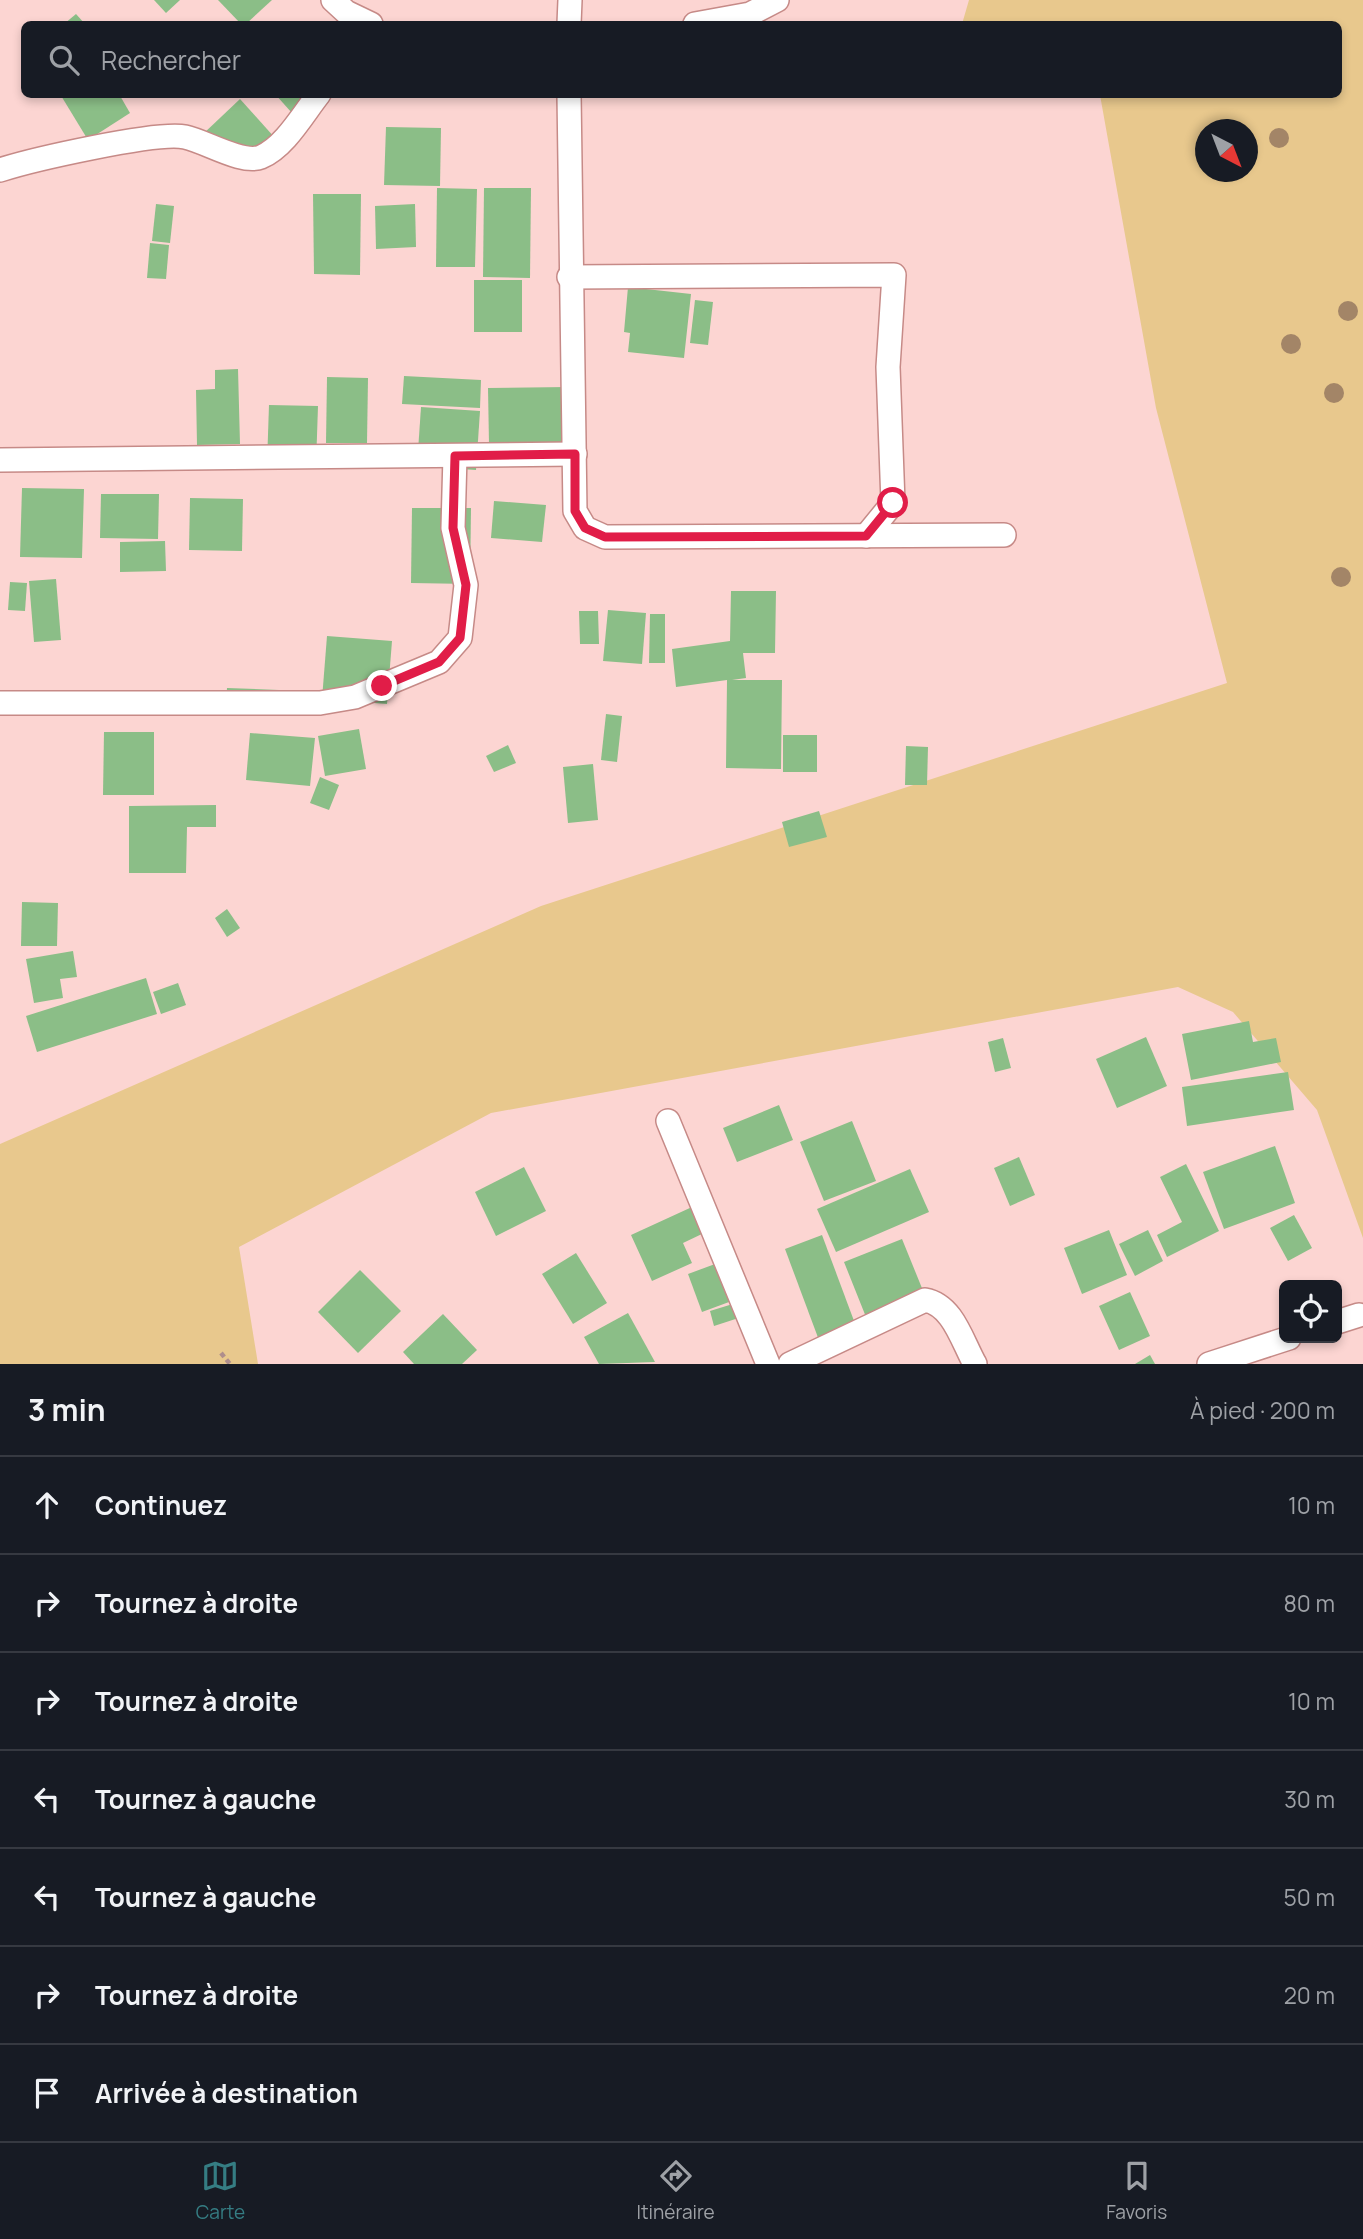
<!DOCTYPE html>
<html lang="fr">
<meta charset="utf-8">
<style>
:root{--surface:#171b24;--page:#242831;--text:#f1f3f6;--muted:#9ea1a6;--line:#363941;--accent:#357d83}
body{margin:0;font-family:Manrope,sans-serif;background:var(--page);color:var(--text)}
.controls{position:absolute;right:21px;bottom:21px;display:grid;overflow:hidden;border-radius:10px;box-shadow:0 4px 10px #0003}
.controls button{width:63px;height:63px;display:grid;place-items:center;padding:0;border:0;border-bottom:2px solid var(--line);background:var(--surface);color:var(--text);font:35px sans-serif}
.compass{position:absolute;left:1195px;top:119px;width:63px;height:63px;border-radius:50%;background:var(--surface);box-shadow:0 4px 10px #0003;rotate:138deg}
.stop{position:absolute;width:21px;height:21px;margin:-16px;border:5px solid #e11d48;border-radius:50%;background:#fff}
.stop.end{background:#e11d48;border-color:#fff;box-shadow:0 2px 7px #0008}
.list{margin:0;padding:0;list-style:none}
h2{display:flex;justify-content:space-between;align-items:center;height:91px;margin:0;padding:0 28px;font-size:30px}
h2 small{font-size:23px;font-weight:400;color:var(--muted)}
.list li{display:grid;grid-template-columns:46px 1fr auto;gap:21px;align-items:center;box-sizing:border-box;height:98px;padding:0 28px;border-top:2px solid var(--line)}
.list b{display:block;font-size:26px;white-space:nowrap}
.list em{font-size:23px;font-style:normal;color:var(--muted)}
.icon{flex:none;width:38px;height:38px;fill:none;stroke:currentColor;stroke-width:2;stroke-linecap:round;stroke-linejoin:round}
.map{position:relative;flex:none;width:1363px;height:1364px;overflow:hidden}
.search{position:absolute;background:var(--surface);box-shadow:0 4px 10px #0003;left:21px;right:21px;top:21px;height:77px;display:flex;align-items:center;gap:18px;box-sizing:border-box;padding:0 24px;border-radius:10px;color:var(--muted);font-size:26px}
.sheet{height:777px;background:var(--surface)}
nav{display:flex;justify-content:space-around;align-items:center;box-sizing:border-box;height:98px;border-top:2px solid var(--line);background:var(--surface);font-size:19px;color:var(--muted)}
nav a{display:grid;justify-items:center;gap:4px}
nav .on{color:var(--accent)}
.map>svg:first-child{display:block}
</style>
<div class="map">
<svg width="1363" height="1364" viewBox="0 0 1363 1364">
<rect width="100%" height="100%" fill="#fcd5d2"/>
<path fill="#e8c88d" fill-rule="evenodd" d="M969,0H1363V1238L1317,1110L1233,1012L1178,987L491,1113L239,1247L258,1364H0V1144L541,906L1227,683L1156,408L1100,95L1338,94V24H962ZM1206,130H1248V172H1206Z"/>
<g fill="#8bbe87">
<path d="M154,0H180L166,13Z"/>
<path d="M218,0H272L246,24H241Z"/>
<path d="M76,14L85,24H64Z"/>
<path d="M60,94H119L130,113L88,140Z"/>
<path d="M275,94H313L300,122Z"/>
<path d="M240,99L275,138L256,156L202,135Z"/>
<path d="M386,127L441,128L440,186L384,185Z"/>
<path d="M437,188L477,189L475,267H436Z"/>
<path d="M484,188H531L530,278L483,277Z"/>
<path d="M313,194H361L360,275L314,274Z"/>
<path d="M156,204L174,206L170,243L152,241Z"/>
<path d="M415,204L416,247L376,249L375,206Z"/>
<path d="M150,243L169,245L166,279L147,278Z"/>
<rect x="474" y="280" width="48" height="52"/>
<path d="M628,287L691,294L684,358L628,352L630,333L624,332Z"/>
<path d="M695,300L713,302L708,345L690,343Z"/>
<path d="M238,369L240,444L197,445L196,390L215,389V370Z"/>
<path d="M404,376L481,380L480,408L402,404Z"/>
<path d="M327,377L368,378L367,443H326Z"/>
<path d="M568,387L569,443L489,444L488,388Z"/>
<path d="M269,405L318,406L316,465L267,464Z"/>
<path d="M421,407L480,411L476,470L417,466Z"/>
<path d="M22,488L84,489L82,558L20,557Z"/>
<path d="M101,494H159L158,539L100,538Z"/>
<path d="M190,498L243,499L242,551L189,550Z"/>
<path d="M494,501L546,505L542,542L491,538Z"/>
<path d="M412,508H471L470,584L411,583Z"/>
<path d="M165,541L166,571L120,572V542Z"/>
<path d="M56,579L61,640L34,642L29,581Z"/>
<path d="M10,582L27,583L25,611L8,610Z"/>
<path d="M731,591H776L775,653H743L746,678L732,680H782L781,769L726,768L727,680L676,687L672,649L730,641Z"/>
<path d="M608,610L646,613L642,664L603,661Z"/>
<path d="M579,611H598L599,644H580Z"/>
<path d="M650,614H665V663H649Z"/>
<path d="M327,636L392,641L387,704L322,699Z"/>
<path d="M227,688L279,690L278,704L226,703Z"/>
<path d="M606,714L622,716L617,762L601,760Z"/>
<path d="M359,729L366,769L325,776L318,736Z"/>
<path d="M104,732H154V795H103Z"/>
<path d="M250,733L315,738L310,786L246,780Z"/>
<rect x="783" y="735" width="34" height="37"/>
<path d="M508,745L516,763L494,772L486,756Z"/>
<path d="M906,746L928,747L927,785H905Z"/>
<path d="M593,764L598,820L568,823L563,767Z"/>
<path d="M320,777L339,785L329,810L310,803Z"/>
<path d="M216,805V827H187L186,873H129V806Z"/>
<path d="M819,811L827,837L789,847L782,822Z"/>
<path d="M22,902L58,903L57,946H21Z"/>
<path d="M227,909L240,928L227,937L215,918Z"/>
<path d="M73,951L77,977L60,979L63,998L34,1003L26,959Z"/>
<path d="M146,978L157,1014L37,1052L26,1016Z"/>
<path d="M178,983L186,1005L161,1014L153,992Z"/>
<path d="M1249,1021L1253,1042L1276,1038L1281,1062L1191,1080L1182,1034Z"/>
<path d="M1146,1037L1167,1086L1117,1108L1096,1059Z"/>
<path d="M1003,1038L1011,1068L995,1072L988,1042Z"/>
<path d="M1288,1072L1294,1110L1187,1126L1182,1087Z"/>
<path d="M779,1105L793,1140L737,1162L723,1128Z"/>
<path d="M852,1121L876,1181L824,1201L800,1142Z"/>
<path d="M1275,1146L1295,1203L1224,1229L1203,1172Z"/>
<path d="M1019,1157L1035,1195L1010,1206L994,1168Z"/>
<path d="M1186,1164L1219,1231L1167,1257L1157,1235L1182,1222L1160,1177Z"/>
<path d="M524,1167L546,1211L496,1236L475,1192Z"/>
<path d="M910,1169L929,1212L836,1252L817,1209Z"/>
<path d="M692,1207L704,1233L683,1243L692,1263L652,1281L631,1235Z"/>
<path d="M1294,1215L1312,1248L1288,1261L1270,1228Z"/>
<path d="M1109,1230L1127,1275L1082,1294L1064,1248Z"/>
<path d="M1148,1230L1163,1261L1135,1276L1119,1244Z"/>
<path d="M822,1235L860,1337L823,1351L785,1249Z"/>
<path d="M902,1239L926,1298L868,1322L844,1262Z"/>
<path d="M576,1253L607,1303L573,1324L542,1274Z"/>
<path d="M734,1257L748,1295L702,1312L688,1274Z"/>
<path d="M360,1270L401,1311L358,1353L318,1312Z"/>
<path d="M1130,1292L1150,1336L1119,1350L1099,1306Z"/>
<path d="M749,1299L754,1313L714,1326L710,1311Z"/>
<path d="M628,1313L655,1362L599,1364L584,1337Z"/>
<path d="M443,1314L477,1350L462,1364H414L403,1352Z"/>
<path d="M1150,1355L1155,1364H1135Z"/>
</g>
<g fill="none" stroke-linecap="round" stroke-linejoin="round">
<defs>
<g id="street">
<path d="M333,0L346,12L371,24"/>
<path d="M569,24L570,0"/>
<path d="M695,24L750,14L777,0"/>
<path d="M569,94L575,511L585,528L605,537L1004,535"/>
<path d="M0,170C31,160 157,131 185,137C205,141 243,165 261,157C285,147 303,114 319,94"/>
<path d="M569,277L894,275L888,367L893,503L866,536"/>
<path d="M0,460L575,454"/>
<path d="M0,703H320L355,697L439,662L460,638L466,585L453,528L455,456"/>
<path d="M668,1121L768,1364"/>
<path d="M1337,1322L1359,1315"/>
<path d="M790,1364L925,1300C953,1305 962,1341 975,1364"/>
<path d="M1209,1364L1289,1338"/>
</g>
</defs>
<use href="#street" stroke="#c68a87" stroke-width="26"/>
<path stroke="#af8e8c" stroke-width="4.5" stroke-dasharray="5 3.5" stroke-linecap="butt" d="M221,1353L230,1364"/>
<use href="#street" stroke="#fff" stroke-width="23"/>
</g>
<g fill="#a38567">
<circle cx="1279" cy="138" r="10"/>
<circle cx="1348" cy="311" r="10"/>
<circle cx="1291" cy="344" r="10"/>
<circle cx="1334" cy="393" r="10"/>
<circle cx="1341" cy="577" r="10"/>
</g>
<g fill="none" stroke-linecap="round" stroke-linejoin="round">
<path stroke="#e11d48" stroke-width="9" d="M382,686L439,662L460,638L466,585L453,528L455,456L575,454V511L585,528L605,537L866,536L893,503"/>
</g>
</svg>
<div class="controls">
<button><svg class="icon" aria-label="locate" viewBox="0 0 24 24"><circle cx="12" cy="12" r="6"/><path d="M12 2v4M12 18v4M2 12h4M18 12h4"/></svg></button>
</div>
<svg class="compass" viewBox="-18 -18 36 36"><path d="M0-13l5 13h-10z" fill="#e53935"/><path d="M0 13l5-13h-10z" fill="#9ea1a6"/></svg>
<div class="stop" style="left:893px;top:503px"></div>
<div class="stop end" style="left:382px;top:686px"></div>
<div class="search"><svg class="icon" aria-label="search" viewBox="0 0 24 24"><circle cx="10" cy="10" r="6"/><path d="M15 15l6 6"/></svg>Rechercher</div>
</div>
<section class="sheet">
<h2>3 min<small>À pied · 200 m</small></h2>
<ul class="list">
<li><svg class="icon" aria-label="ahead" viewBox="0 0 24 24"><path d="M12 20V5M6 11l6-6 6 6"/></svg><div><b>Continuez</b></div><em>10 m</em></li>
<li><svg class="icon" aria-label="right" viewBox="0 0 24 24"><path d="M7 20v-9h11M14 6l5 5-5 5"/></svg><div><b>Tournez à droite</b></div><em>80 m</em></li>
<li><svg class="icon" aria-label="right" viewBox="0 0 24 24"><path d="M7 20v-9h11M14 6l5 5-5 5"/></svg><div><b>Tournez à droite</b></div><em>10 m</em></li>
<li><svg class="icon" aria-label="left" viewBox="0 0 24 24"><path d="M17 20v-9H6M10 6l-5 5 5 5"/></svg><div><b>Tournez à gauche</b></div><em>30 m</em></li>
<li><svg class="icon" aria-label="left" viewBox="0 0 24 24"><path d="M17 20v-9H6M10 6l-5 5 5 5"/></svg><div><b>Tournez à gauche</b></div><em>50 m</em></li>
<li><svg class="icon" aria-label="right" viewBox="0 0 24 24"><path d="M7 20v-9h11M14 6l5 5-5 5"/></svg><div><b>Tournez à droite</b></div><em>20 m</em></li>
<li><svg class="icon" aria-label="arrive" viewBox="0 0 24 24"><path d="M6 21V4h12l-3 4 3 4H6"/></svg><div><b>Arrivée à destination</b></div></li>
</ul>
</section>
<nav>
<a class="on"><svg class="icon" aria-label="map" viewBox="0 0 24 24"><path d="M3 6l6-2 6 2 6-2v14l-6 2-6-2-6 2zM9 4v14M15 6v14"/></svg>Carte</a>
<a><svg class="icon" aria-label="directions" viewBox="0 0 24 24"><path d="M12 3l9 9-9 9-9-9zM9 14v-3h6M13 9l2 2-2 2"/></svg>Itinéraire</a>
<a><svg class="icon" aria-label="saved" viewBox="0 0 24 24"><path d="M7 4h10v16l-5-4-5 4z"/></svg>Favoris</a>
</nav>
